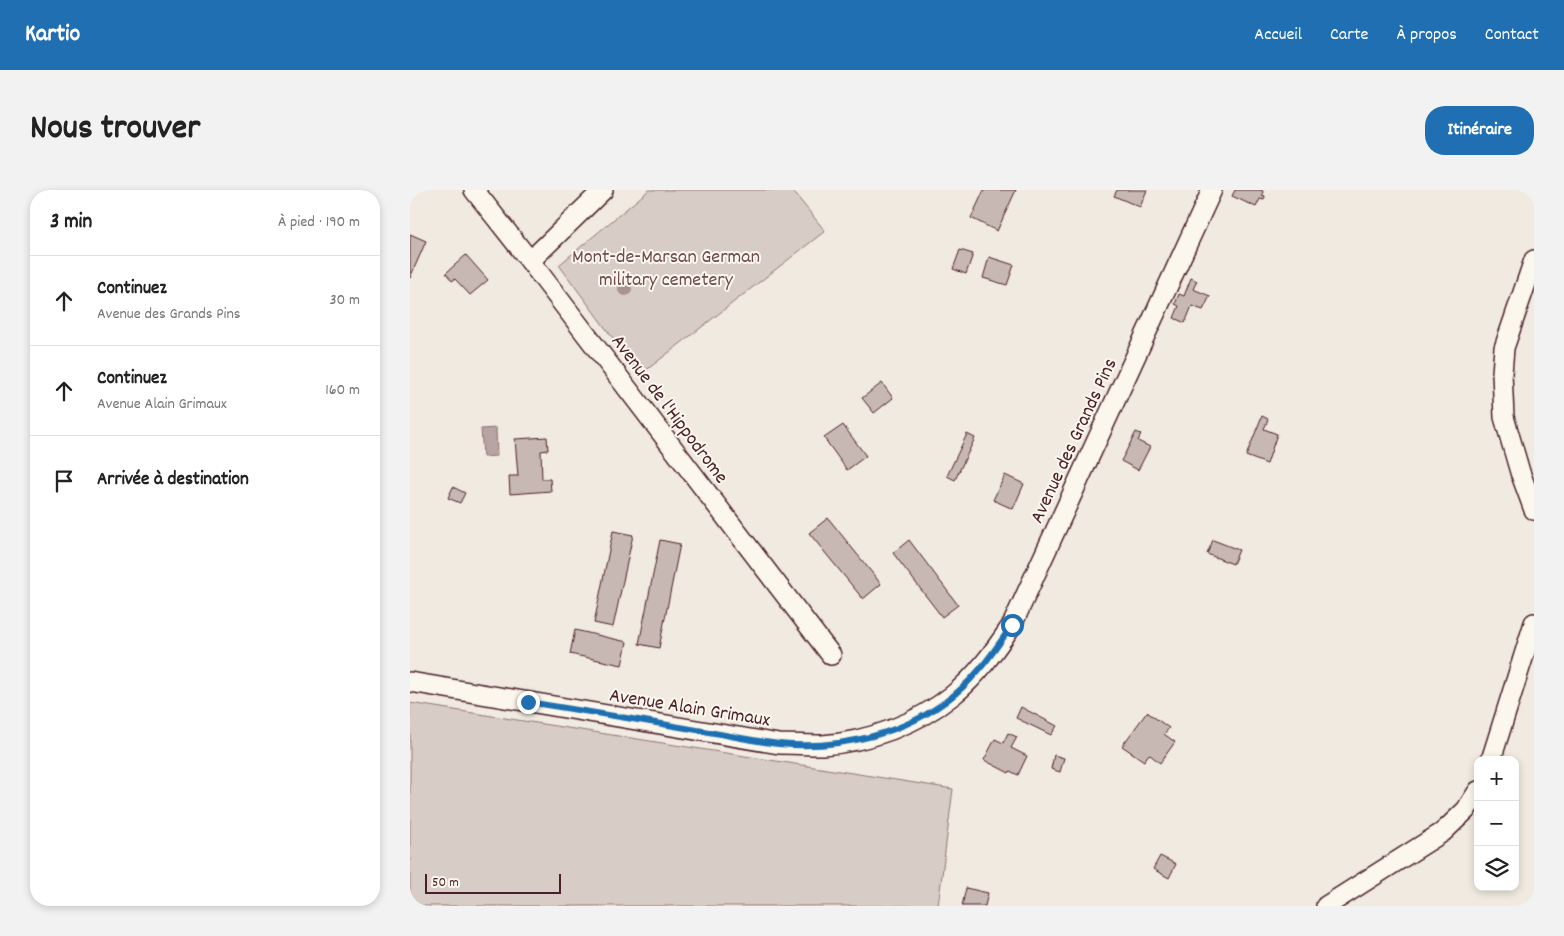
<!DOCTYPE html>
<html lang="fr">
<meta charset="utf-8">
<style>
:root{--surface:#fff;--page:#f2f2f2;--text:#222;--muted:#767676;--line:#e0e0e0;--accent:#1f6fb2}
body{margin:0;font-family:Dekko,sans-serif;background:var(--page);color:var(--text)}
.controls{position:absolute;right:15px;bottom:15px;display:grid;overflow:hidden;border-radius:10px;box-shadow:0 2px 8px #0003}
.controls button{width:45px;height:45px;display:grid;place-items:center;padding:0;border:0;border-bottom:1px solid var(--line);background:var(--surface);color:var(--text);font:25px sans-serif}
.scale{position:absolute;left:15px;bottom:12px;width:136px;box-sizing:border-box;padding-left:5px;border:2px solid #4a1f2b;border-top:0;font-size:14px;line-height:18px;white-space:nowrap;color:#4a1f2b;-webkit-text-stroke:4px #fbf7ec;paint-order:stroke}
.stop{position:absolute;width:15px;height:15px;margin:-11px;border:4px solid #1f6fb2;border-radius:50%;background:#fff}
.stop.end{background:#1f6fb2;border-color:#fff;box-shadow:0 1px 5px #0008}
.list{margin:0;padding:0;list-style:none}
h2{display:flex;justify-content:space-between;align-items:center;height:65px;margin:0;padding:0 20px;font-size:21px}
h2 small{font-size:16px;font-weight:400;color:var(--muted)}
.list li{display:grid;grid-template-columns:32px 1fr auto;gap:15px;align-items:center;box-sizing:border-box;height:90px;padding:0 20px;border-top:1px solid var(--line)}
.list b{display:block;font-size:19px;white-space:nowrap}
.list p{margin:0;font-size:16px;white-space:nowrap;color:var(--muted)}
.list em{font-size:16px;font-style:normal;color:var(--muted)}
.icon{flex:none;width:28px;height:28px;fill:none;stroke:currentColor;stroke-width:2;stroke-linecap:round;stroke-linejoin:round}
.map{position:relative;flex:none;width:1124px;height:716px;overflow:hidden;border-radius:20px}
header{display:flex;align-items:center;gap:30px;box-sizing:border-box;height:70px;padding:0 25px;background:var(--accent);color:#fff}
header strong{font-size:24px}
nav{display:flex;gap:28px;margin-inline-start:auto;font-size:18px}
.intro{display:flex;align-items:center;justify-content:space-between;box-sizing:border-box;height:120px;padding:0 30px}
h1{margin:0;font-size:35px}
.button{padding:12px 22px;border-radius:20px;background:var(--accent);color:#fff;font-size:18px;font-weight:700}
main{display:flex;gap:30px;padding:0 30px}
aside{flex:1;background:var(--surface);border-radius:20px;box-shadow:0 2px 8px #0003}
.map>svg:first-child{display:block}
</style>
<header>
<strong>Kartio</strong>
<nav><a>Accueil</a><a>Carte</a><a>À propos</a><a>Contact</a></nav>
</header>
<div class="intro"><h1>Nous trouver</h1><a class="button">Itinéraire</a></div>
<main>
<aside>
<h2>3 min<small>À pied · 190 m</small></h2>
<ul class="list">
<li><svg class="icon" aria-label="ahead" viewBox="0 0 24 24"><path d="M12 20V5M6 11l6-6 6 6"/></svg><div><b>Continuez</b><p>Avenue des Grands Pins</p></div><em>30 m</em></li>
<li><svg class="icon" aria-label="ahead" viewBox="0 0 24 24"><path d="M12 20V5M6 11l6-6 6 6"/></svg><div><b>Continuez</b><p>Avenue Alain Grimaux</p></div><em>160 m</em></li>
<li><svg class="icon" aria-label="arrive" viewBox="0 0 24 24"><path d="M6 21V4h12l-3 4 3 4H6"/></svg><div><b>Arrivée à destination</b></div></li>
</ul>
</aside>
<div class="map">
<svg width="1124" height="716" viewBox="0 0 1124 716">
<rect width="100%" height="100%" fill="#f0eae0"/>
<filter id="ink" filterUnits="userSpaceOnUse"><feTurbulence type="fractalNoise" baseFrequency=".02" numOctaves="2"/><feDisplacementMap in="SourceGraphic" scale="10" xChannelSelector="R" yChannelSelector="G"/><feConvolveMatrix kernelMatrix="1 2 1 2 8 2 1 2 1" color-interpolation-filters="sRGB"/></filter>
<g filter="url(#ink)">
<g fill="#d8ccc6" stroke="#917678">
<path d="M239,0H382L415,41L230,185L149,75Z"/>
<path d="M0,513L543,599L528,716H0Z"/>
</g>
<path fill="#b8a4a2" stroke="#8c6f72" d="M86,238L87,266L73,267L71,239Z"/>
<g fill="#c8b8b3" stroke="#4a1f2b">
<path d="M574,0H606L587,41L561,28Z"/>
<path d="M707,0H737L730,17L704,6Z"/>
<path d="M825,0H850L853,1L852,5L855,6L854,10L850,9L846,17L822,6Z"/>
<path d="M0,44L16,51L0,88Z"/>
<path d="M550,60L563,64L556,84L543,79Z"/>
<path d="M56,65L78,90L60,105L45,89L42,91L36,83Z"/>
<path d="M579,67L604,75L597,95L573,88Z"/>
<path d="M781,88L787,91L783,99L800,106L793,120L782,116L775,133L764,128L769,116L765,114L769,104L774,106Z"/>
<path d="M472,193L483,208L464,223L452,208Z"/>
<path d="M852,226L858,229L854,239L867,244L857,274L836,266Z"/>
<path d="M433,235L456,266L437,280L414,248Z"/>
<path d="M726,242L731,244L728,251L740,257L728,280L711,271Z"/>
<path d="M557,244L565,248L545,290L537,286Z"/>
<path d="M137,247L138,260L131,261L132,289H140L141,301L100,304L99,286H108L105,249Z"/>
<path d="M595,285L614,294L603,319L583,310Z"/>
<path d="M43,297L55,303L50,313L38,308Z"/>
<path d="M418,328L471,394L453,409L399,343Z"/>
<path d="M203,341L223,345L203,437L184,433Z"/>
<path d="M250,350L270,354L249,458L229,454Z"/>
<path d="M499,350L548,415L532,427L483,363Z"/>
<path d="M803,350L829,360L823,374L797,364Z"/>
<path d="M165,440L217,452L212,475L160,464Z"/>
<path d="M611,517L647,536L641,545L606,528Z"/>
<path d="M737,522L759,538L754,544L765,552L750,573L739,564L734,571L712,556Z"/>
<path d="M598,543L607,547L601,558L617,566L608,585L600,581L599,583L574,570L585,549L593,553Z"/>
<path d="M644,565L654,568L650,582L641,579Z"/>
<path d="M750,666L766,674L759,688L743,679Z"/>
<path d="M556,698L578,703L575,716H552Z"/>
</g>
<g fill="none" stroke-linecap="round" stroke-linejoin="round">
<defs>
<g id="minor">
<path d="M64,0L120,71L421,465"/>
<path d="M1124,70L1094,158L1092,183L1094,227L1110,282L1124,320"/>
<path d="M120,71L193,0"/>
<path d="M0,492L369,554C383,554 398,555 412,555C458,552 507,534 543,505C567,486 585,460 602,435L802,0"/>
<path d="M1081,570L1124,433"/>
<path d="M916,716L1033,642L1056,620L1068,601"/>
</g>
</defs>
<use href="#minor" stroke="#4a1f2b" stroke-width="22"/>
<use href="#minor" stroke="#fbf7ec" stroke-width="19"/>
</g>
<circle fill="#a89292" cx="215" cy="99" r="7"/>
</g>
<g fill="none" stroke-linecap="round" stroke-linejoin="round" filter="url(#ink)">
<path stroke="#1f6fb2" stroke-width="6" d="M118,512C174,521 230,530 287,540C314,544 342,551 369,554C429,560 497,544 544,505C568,485 585,460 602,435"/>
</g>
<g text-anchor="middle" stroke-width="4" stroke-linejoin="round" paint-order="stroke">
<g font-size="20" fill="#6e4a52" stroke="#fbf7ec">
<text x="256" y="72">Mont-de-Marsan German<tspan x="256" dy="23">military cemetery</tspan></text>
</g>
<g font-size="20" fill="#4a1f2b" stroke="#fbf7ec">
<text transform="translate(261 218) rotate(53)" y="7">Avenue de l'Hippodrome</text>
<text transform="translate(662 250) rotate(-65)" y="7">Avenue des Grands Pins</text>
<text transform="translate(280 516) rotate(9)" y="7">Avenue Alain Grimaux</text>
</g>
</g>
</svg>
<div class="controls">
<button>+</button>
<button>−</button>
<button><svg class="icon" aria-label="layers" viewBox="0 0 24 24"><path d="M12 4l9 5-9 5-9-5zM3 14l9 5 9-5"/></svg></button>
</div>
<div class="scale">50 m</div>
<div class="stop" style="left:602px;top:435px"></div>
<div class="stop end" style="left:118px;top:512px"></div>
</div>
</main>
